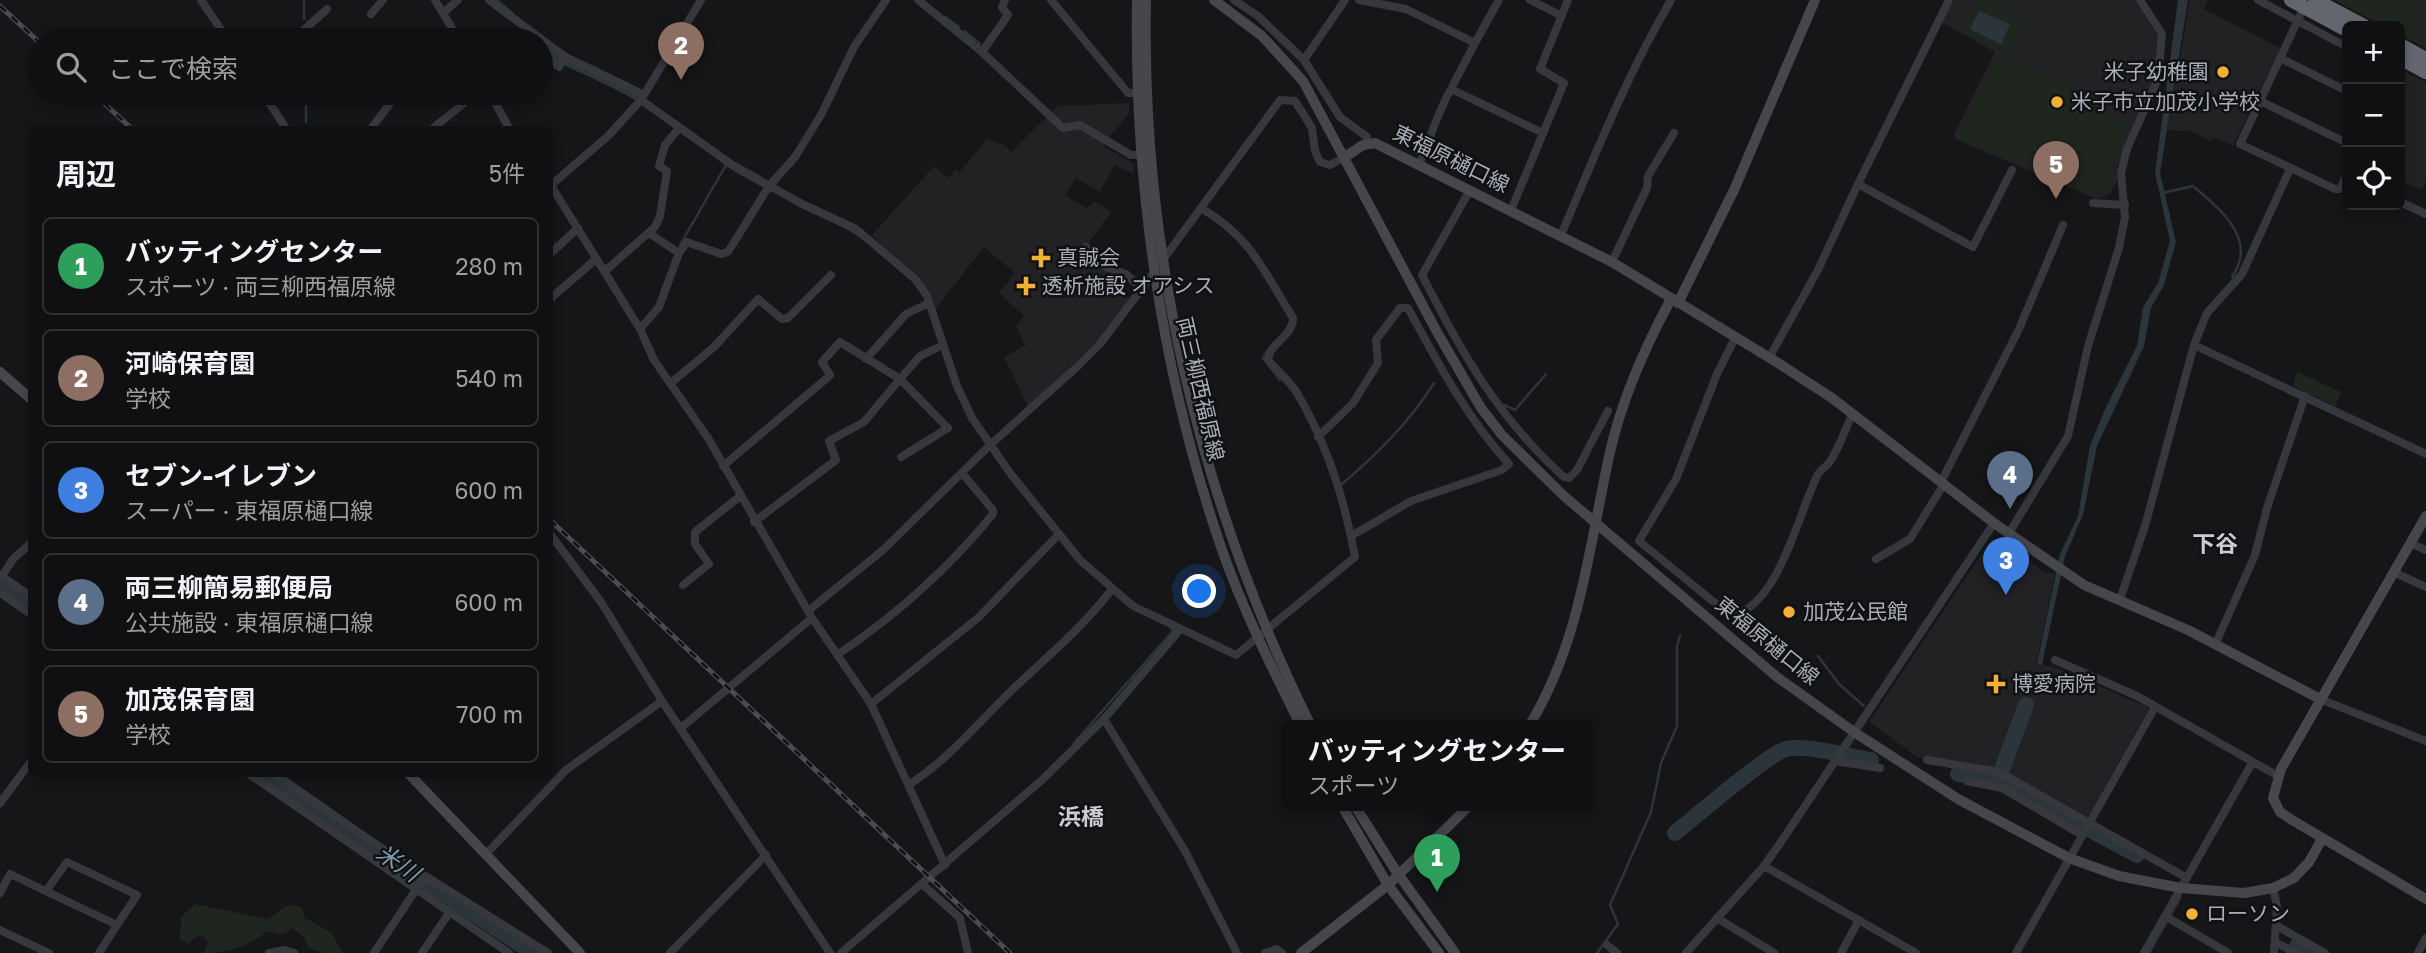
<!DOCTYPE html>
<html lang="ja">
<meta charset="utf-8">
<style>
:root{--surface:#101012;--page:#1e1e20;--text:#f1f3f6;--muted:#9c9d9f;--line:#303032;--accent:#d93025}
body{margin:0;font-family:"Golos Text","Noto Sans JP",sans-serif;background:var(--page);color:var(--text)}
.controls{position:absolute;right:21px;top:21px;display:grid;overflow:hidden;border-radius:10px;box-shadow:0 4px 10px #0003}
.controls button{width:63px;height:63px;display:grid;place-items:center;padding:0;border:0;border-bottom:2px solid var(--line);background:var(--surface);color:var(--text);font:35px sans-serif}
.you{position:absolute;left:1200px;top:592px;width:24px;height:24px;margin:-18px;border:5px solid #fff;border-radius:50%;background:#1a73e8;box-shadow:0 0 0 10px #1a73e833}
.badge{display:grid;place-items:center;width:46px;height:46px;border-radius:50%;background:var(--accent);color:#fff;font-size:23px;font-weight:700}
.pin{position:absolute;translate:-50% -58px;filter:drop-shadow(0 2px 4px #0008)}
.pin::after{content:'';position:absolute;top:37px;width:24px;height:21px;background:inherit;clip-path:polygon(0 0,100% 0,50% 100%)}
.popup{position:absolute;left:1281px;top:720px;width:312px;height:91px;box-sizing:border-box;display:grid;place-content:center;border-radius:10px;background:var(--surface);filter:drop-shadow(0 2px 5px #0005);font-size:23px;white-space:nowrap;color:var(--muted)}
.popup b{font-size:26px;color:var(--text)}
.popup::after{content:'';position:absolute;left:50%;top:100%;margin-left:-14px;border:14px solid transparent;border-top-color:var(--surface)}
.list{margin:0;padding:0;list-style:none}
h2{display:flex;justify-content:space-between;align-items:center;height:91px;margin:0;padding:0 28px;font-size:30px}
h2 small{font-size:23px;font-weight:400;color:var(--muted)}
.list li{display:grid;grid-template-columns:46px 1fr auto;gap:21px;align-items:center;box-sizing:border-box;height:98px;margin:0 14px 14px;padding:0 14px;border:2px solid var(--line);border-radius:10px}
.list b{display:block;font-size:26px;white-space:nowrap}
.list p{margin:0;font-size:23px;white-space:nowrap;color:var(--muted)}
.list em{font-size:23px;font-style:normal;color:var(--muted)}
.icon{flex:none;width:38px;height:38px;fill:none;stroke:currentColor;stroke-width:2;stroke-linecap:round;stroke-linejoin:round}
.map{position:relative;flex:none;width:2426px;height:953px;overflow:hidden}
.search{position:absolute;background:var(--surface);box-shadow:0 4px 10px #0003;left:28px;top:28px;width:525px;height:77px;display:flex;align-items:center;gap:18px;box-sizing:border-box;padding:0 24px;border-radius:38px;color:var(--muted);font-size:26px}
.panel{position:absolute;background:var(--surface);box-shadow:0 4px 10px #0003;left:28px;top:126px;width:525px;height:651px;border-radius:10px}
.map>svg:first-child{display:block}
</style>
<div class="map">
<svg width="2426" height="953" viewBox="0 0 2426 953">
<rect width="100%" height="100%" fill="#161618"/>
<g fill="#222225">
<path d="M1952,0H2135L2160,40L2157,74L2117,167L2119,178L2110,194L2097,199L1955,139L1954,134L1995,52L1941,22Z"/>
<path d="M2190,0H2208L2204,9L2280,48L2233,146L2214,137L2210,141L2191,131L2167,130Z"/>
<path d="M2400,70L2426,82V181L2422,190L2400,180V143L2404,134L2400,132Z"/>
<path d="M1129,103V113L1103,146L1133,163L1134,174L1115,165L1100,192L1076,178L1065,195L1087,209L1094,201L1112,212L1080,254L1093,267L1097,263L1121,276L1113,286L1129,299L1096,343L1028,407L1004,357L1025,345L1016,326L1024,316L999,293L1015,273L984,247L934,311L930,299L872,235L934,166L948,178L956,169L960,172L987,139L1005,145L1011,152L1058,106Z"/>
<path d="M1998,539L2045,572L2055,574L2036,664L2061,669L2149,708L2088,817L1998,769L1917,757L1869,722L1991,540Z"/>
</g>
<g fill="#1e261f">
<path d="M1978,0H1990L2006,7L2003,15L2023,24L2009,54L1962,31Z"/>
<path d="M2334,0H2426V48L2400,35V26H2383Z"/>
<path d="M1998,55L2086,93L2083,100L2130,122L2110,168L2112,177L2107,189L2094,195L1958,136Z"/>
<path d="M2297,372L2341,392L2335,406L2293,386Z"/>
<path d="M195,904L267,919C282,912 284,900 302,908L305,918L331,932L343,953H323L308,948L304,937L292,928L283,935L268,931C246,947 230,953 203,953L208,943L204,937L197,936L188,944L180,940L181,917Z"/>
</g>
<g fill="#2c353c">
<path d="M2178,0H2188L2160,173L2176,242L2164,285L2151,308L2144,346L2097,446L2083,515L2065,556L2042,665L2037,664L2060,554L2078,516L2090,446L2106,407L2137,346L2143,307L2158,283L2170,241L2155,173Z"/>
<path d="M1979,11L2010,24L2001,44L1970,29Z"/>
<path d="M541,42L639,95L637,98L704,149L841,222L868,244C831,215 783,200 742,176C704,153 670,119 633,99C607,84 579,72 551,60L541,52Z"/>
</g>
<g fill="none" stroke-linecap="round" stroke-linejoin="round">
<g stroke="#2c353c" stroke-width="2.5">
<path d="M497,0L514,15"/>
<path d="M945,17L959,27"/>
<path d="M304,19V0"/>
<path d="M964,31L980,44"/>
<path d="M306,93V122"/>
<path d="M2163,193L2193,186C2221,210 2258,239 2232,277"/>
<path d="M680,245L726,165"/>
<path d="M1273,343L1263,358L1280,380"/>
<path d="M1504,405L1515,410L1546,374"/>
<path d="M1341,485C1377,454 1409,423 1434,383"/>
<path d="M1818,656L1839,684L1864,706"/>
<path d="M1074,743L1173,631"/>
<path d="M1597,953L1618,924L1610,905L1651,812L1661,763L1677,726V646L1680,636"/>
<path d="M2149,953L2180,898"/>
</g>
<g stroke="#2c353c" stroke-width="16">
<path d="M0,584L32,606"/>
<path d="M263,774L533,953"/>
<path d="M1958,774L1998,780L2137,855"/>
<path d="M1998,780L2026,705"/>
<path d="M1675,833C1694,818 1769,753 1786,749C1806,744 1849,757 1871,760"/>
<path d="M2297,946L2309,953"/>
</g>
<g stroke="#37383d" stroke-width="8">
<path d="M201,0L228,40"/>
<path d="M435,0L459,40"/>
<path d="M489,0L564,56L643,94"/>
<path d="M918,0L982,52L1008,15L1002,7L1005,0"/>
<path d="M1051,0L1128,93H1137"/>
<path d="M1234,0L1258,16L1304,60L1340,117L1367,137L1368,143"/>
<path d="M1359,0L1406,9L1475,43L1451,89L1543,133"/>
<path d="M1530,0L1562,16"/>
<path d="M1949,0L1858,184L1973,247L2012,170"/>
<path d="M2258,0L2347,47"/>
<path d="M2304,7L2240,144L2335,189H2340L2347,174"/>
<path d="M443,13L458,0"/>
<path d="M371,14L383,0"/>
<path d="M293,40L327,9"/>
<path d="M1475,43L1499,0"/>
<path d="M982,52L1063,128L1080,125L1131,155H1141"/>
<path d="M541,55L559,67L564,56"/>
<path d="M2280,58L2347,91"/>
<path d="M1304,60L1345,0"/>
<path d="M263,93L287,130"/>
<path d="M490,93L510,130"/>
<path d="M641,100L731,164L800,203L856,229L915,279L927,296L957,386L972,418L1010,473L1080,560L1133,606L1236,655L1355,557C1345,501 1326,442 1297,393C1290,381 1277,371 1268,360C1270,343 1293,336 1293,318C1263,270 1252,238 1201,208"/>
<path d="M2260,101L2347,143"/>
<path d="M370,130L398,93"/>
<path d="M431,130L476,93"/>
<path d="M1419,165C1430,140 1437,113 1451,89"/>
<path d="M550,184L640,329L654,360L708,438L812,618L871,704L945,865"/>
<path d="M550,186L608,136L641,100L701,0"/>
<path d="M1470,190L1422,275C1461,352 1499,419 1564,477L1569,478L1577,470L1608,411"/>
<path d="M2400,202L2426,214"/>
<path d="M2093,203L2125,205"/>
<path d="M1511,210L1564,83L1540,69L1568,0"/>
<path d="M1561,235C1595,155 1627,75 1671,0"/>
<path d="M1086,247L1106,267L1126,274L1142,289"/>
<path d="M679,253L687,242L721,254L728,252L769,186L795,157L821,115L854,47L886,0"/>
<path d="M550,254L578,228"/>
<path d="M1162,261L1280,100L1295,101L1312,128L1315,151L1320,162L1330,165L1345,157"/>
<path d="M1612,262L1647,188L1648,176L1674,133"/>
<path d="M605,271L655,227L660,216L667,171L659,166L665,145L679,128"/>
<path d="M550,299L596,259"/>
<path d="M640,329L659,307L679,253L649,233"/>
<path d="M1735,338L1717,374L1676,479L1639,541L1731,616C1780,605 1798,513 1818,474C1821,469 1826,467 1829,463C1839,449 1845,430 1852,415"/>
<path d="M2194,345L2426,454"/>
<path d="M1769,358L1818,270L1858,184"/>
<path d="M866,359L906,314L929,303"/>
<path d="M671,383L715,346L758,299L782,319L788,318L831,275"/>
<path d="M1318,437L1353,403L1378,363L1376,340L1400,308H1408C1438,363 1466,417 1509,464L1502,470L1411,501L1351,536"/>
<path d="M901,457L948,428L900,379L920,356L943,345"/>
<path d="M723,466L827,378L830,375L822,362L840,342L900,379L864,422L829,441L836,460L754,522"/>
<path d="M1941,482L2019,329L2063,225"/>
<path d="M2009,533L2068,436L2088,346L2119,248L2125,217L2121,173L2127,149L2158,79L2162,34L2140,0"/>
<path d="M550,534L601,602L662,701L830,953"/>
<path d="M2410,543L2426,550"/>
<path d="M1876,559L1910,539L1944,484"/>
<path d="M2393,572L2426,587"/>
<path d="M0,575L32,597"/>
<path d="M2,576L13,559L32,542"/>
<path d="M683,585L709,564L695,544V532L739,497"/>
<path d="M0,593L32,615"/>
<path d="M2120,599L2145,526L2194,345L2207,313L2242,274L2290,169"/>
<path d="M808,611L883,550L989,446L1078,366L1100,344L1155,271"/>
<path d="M2215,645L2255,555L2267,508L2305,396"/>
<path d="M837,655C895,616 949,568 993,514V510L962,473"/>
<path d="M2055,660L2137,696L2278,776"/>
<path d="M2320,699L2426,741"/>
<path d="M871,704L979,617L1059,534"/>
<path d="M1104,719L1185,851L1237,953"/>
<path d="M682,727L812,618"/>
<path d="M1927,760L1999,772L2187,878"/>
<path d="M1835,761L1880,768"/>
<path d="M249,774L509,953"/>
<path d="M275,774L381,848L548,953"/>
<path d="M1967,781L2002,788L2082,835"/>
<path d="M910,784C950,758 979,722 1013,689C1047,657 1083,627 1112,589"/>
<path d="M0,803L32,760"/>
<path d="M487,853L566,770L662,701"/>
<path d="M1764,866L1916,953"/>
<path d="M922,884L960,918L968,953"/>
<path d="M2273,888L2277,906L2274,953"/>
<path d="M46,891L67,862L137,895L117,925"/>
<path d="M0,893L10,874L117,925L99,953"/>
<path d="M2165,916L2228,953"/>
<path d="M1717,918L1774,953"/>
<path d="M2277,926L2325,953"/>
<path d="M0,930L49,953"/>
<path d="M2275,942L2296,953"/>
<path d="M1607,945L1617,953"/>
<path d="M269,953L284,950L294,953"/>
<path d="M374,953L425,876"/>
<path d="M422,953L449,913"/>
<path d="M670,953L766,855"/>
<path d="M841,953L1043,779L1104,719L1178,632L1174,627"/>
<path d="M1265,953L1277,949L1282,953"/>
<path d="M1686,953L1764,866L1783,839L1994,523"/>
<path d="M1841,953L1859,920"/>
<path d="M2016,953L2155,707"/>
<path d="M2144,953L2252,763"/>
<path d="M2418,953L2426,938"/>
</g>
<g stroke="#45474d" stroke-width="10">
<path d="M1137,0C1134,184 1161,372 1221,547C1242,608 1272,668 1301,726"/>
<path d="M1146,0C1141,253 1199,500 1311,726"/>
<path d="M1214,0L1262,36L1303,81L1437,332L1481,408L1502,435L1564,496L1777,677L1854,732L1958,799L2069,858L2119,876L2181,888L2244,893L2273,888L2294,878L2309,862L2322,839"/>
<path d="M1345,157L1363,145L1375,143L1612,262L1778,363L1832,398L1994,523L2084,585L2188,630L2320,699"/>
<path d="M1678,303L1734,190L1815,0"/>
<path d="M0,372L32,400"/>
<path d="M2426,516L2281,769L2273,798L2280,812L2292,820L2426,899"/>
<path d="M1529,726C1581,641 1589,546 1610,452C1622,399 1645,347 1671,299"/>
<path d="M409,774L580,953"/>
<path d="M1342,806L1388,885L1439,953"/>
<path d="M1355,806L1396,871L1455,953"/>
<path d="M1301,953L1388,885L1469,806"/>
</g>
<g stroke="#63666e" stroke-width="14">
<path d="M2291,0L2347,30"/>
<path d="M2315,0L2364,26"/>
<path d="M2400,45L2426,59"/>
<path d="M2400,58L2426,72"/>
</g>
<defs>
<g id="rail">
<path d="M0,6L40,43"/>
<path d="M93,93L133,130"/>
<path d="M550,520L1010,953"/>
</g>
</defs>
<use href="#rail" stroke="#4a4c52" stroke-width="5"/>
<use href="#rail" stroke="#111113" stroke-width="2.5" stroke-dasharray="8" stroke-linecap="butt"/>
</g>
<g fill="#f2b134" stroke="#111113" stroke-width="2.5">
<circle cx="2223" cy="72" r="7"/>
<circle cx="2057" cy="102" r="7"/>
<path d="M1037.5 247.5h7v7h7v7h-7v7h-7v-7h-7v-7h7z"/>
<path d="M1022.5 275.5h7v7h7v7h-7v7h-7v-7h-7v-7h7z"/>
<circle cx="1789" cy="612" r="7"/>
<path d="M1992.5 673.5h7v7h7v7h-7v7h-7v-7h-7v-7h7z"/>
<circle cx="2192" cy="914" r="7"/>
</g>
<g text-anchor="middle" stroke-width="5" stroke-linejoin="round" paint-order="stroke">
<g font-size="21" fill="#a8adb8" stroke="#111113" text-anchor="start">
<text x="2209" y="79" text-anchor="end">米子幼稚園</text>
<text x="2071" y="109">米子市立加茂小学校</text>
<text x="1057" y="265">真誠会</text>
<text x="1042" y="293">透析施設 オアシス</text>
<text x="1803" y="619">加茂公民館</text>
<text x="2012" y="691">博愛病院</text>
<text x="2206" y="921">ローソン</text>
</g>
<g font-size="21" fill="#a8adb8" stroke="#111113">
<text transform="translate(1451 159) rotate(26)" y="7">東福原樋口線</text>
<text transform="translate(1200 389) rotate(77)" y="7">両三柳西福原線</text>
<text transform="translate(1767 641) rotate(39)" y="7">東福原樋口線</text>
</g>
<g font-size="23" font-weight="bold" fill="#c9ccd4" stroke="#111113">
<text x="2215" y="552">下谷</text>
<text x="1081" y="825">浜橋</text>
</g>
<g font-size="23" font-style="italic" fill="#7f9bb3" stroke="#111113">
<text transform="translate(398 863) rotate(34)" y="8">米川</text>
</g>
</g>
</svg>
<div class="controls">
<button>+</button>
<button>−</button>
<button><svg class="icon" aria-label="locate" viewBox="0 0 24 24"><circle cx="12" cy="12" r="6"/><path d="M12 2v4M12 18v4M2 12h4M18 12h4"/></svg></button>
</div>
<div class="you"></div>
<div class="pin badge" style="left:1437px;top:892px;background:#2e9e5b">1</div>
<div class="popup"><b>バッティングセンター</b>スポーツ</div>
<div class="pin badge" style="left:681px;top:80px;background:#8d6e63">2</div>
<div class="pin badge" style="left:2006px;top:595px;background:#3f7fe0">3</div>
<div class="pin badge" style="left:2010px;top:509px;background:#5c6f8a">4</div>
<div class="pin badge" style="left:2056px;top:199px;background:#8d6e63">5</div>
<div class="search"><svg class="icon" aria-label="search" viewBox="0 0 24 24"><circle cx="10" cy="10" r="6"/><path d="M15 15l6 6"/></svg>ここで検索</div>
<section class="panel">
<h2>周辺<small>5件</small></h2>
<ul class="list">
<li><span class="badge" style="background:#2e9e5b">1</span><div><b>バッティングセンター</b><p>スポーツ · 両三柳西福原線</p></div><em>280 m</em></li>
<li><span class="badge" style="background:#8d6e63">2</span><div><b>河崎保育園</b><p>学校</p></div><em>540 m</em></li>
<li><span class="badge" style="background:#3f7fe0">3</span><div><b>セブン-イレブン</b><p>スーパー · 東福原樋口線</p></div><em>600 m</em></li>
<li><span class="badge" style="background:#5c6f8a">4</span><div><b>両三柳簡易郵便局</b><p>公共施設 · 東福原樋口線</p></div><em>600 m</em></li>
<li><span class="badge" style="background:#8d6e63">5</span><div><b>加茂保育園</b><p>学校</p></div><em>700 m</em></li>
</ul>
</section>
</div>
